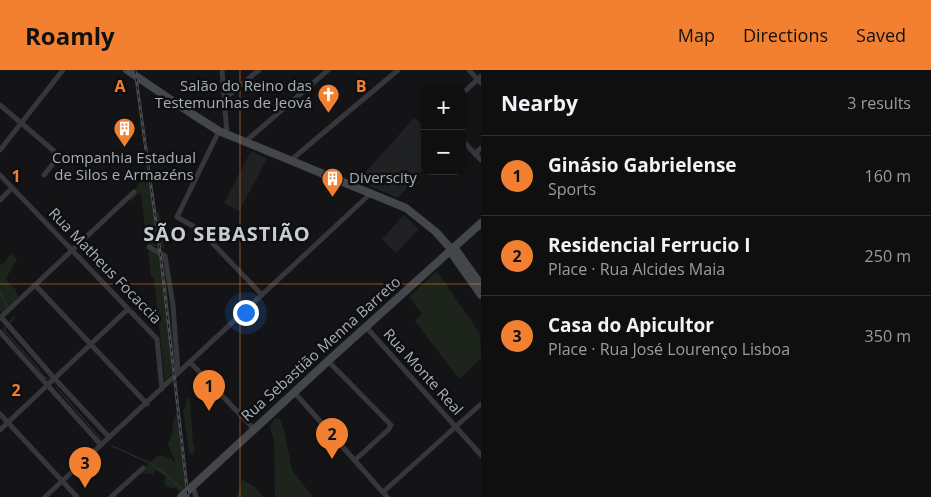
<!DOCTYPE html>
<meta charset="utf-8">
<style>
:root{--surface:#0f0f10;--page:#181819;--text:#f1f3f6;--muted:#9b9c9f;--line:#2f2f30;--accent:#f28030}
body{margin:0;font-family:"Open Sans",sans-serif;background:var(--page);color:var(--text)}
.controls{position:absolute;right:15px;top:15px;display:grid;overflow:hidden;border-radius:10px;box-shadow:0 2px 8px #0003}
.controls button{width:45px;height:45px;display:grid;place-items:center;padding:0;border:0;border-bottom:1px solid var(--line);background:var(--surface);color:var(--text);font:25px sans-serif}
.you{position:absolute;left:245px;top:242px;width:18px;height:18px;margin:-12px;border:4px solid #fff;border-radius:50%;background:#1a73e8;box-shadow:0 0 0 8px #1a73e833}
.badge{display:grid;place-items:center;width:32px;height:32px;border-radius:50%;background:var(--accent);color:#111;font-size:16px;font-weight:700}
.pin{position:absolute;translate:-50% -41px;filter:drop-shadow(0 1px 2px #0008)}
.pin::after{content:'';position:absolute;top:26px;width:18px;height:15px;background:inherit;clip-path:polygon(0 0,100% 0,50% 100%)}
.list{margin:0;padding:0;list-style:none}
h2{display:flex;justify-content:space-between;align-items:center;height:65px;margin:0;padding:0 20px;font-size:21px}
h2 small{font-size:16px;font-weight:400;color:var(--muted)}
.list li{display:grid;grid-template-columns:32px 1fr auto;gap:15px;align-items:center;box-sizing:border-box;height:80px;padding:0 20px;border-top:1px solid var(--line)}
.list b{display:block;font-size:19px;white-space:nowrap}
.list p{margin:0;font-size:16px;white-space:nowrap;color:var(--muted)}
.list em{font-size:16px;font-style:normal;color:var(--muted)}
.map{position:relative;flex:none;width:481px;height:427px;overflow:hidden}
header{display:flex;align-items:center;gap:30px;box-sizing:border-box;height:70px;padding:0 25px;background:var(--accent);color:#111}
header strong{font-size:24px}
nav{display:flex;gap:28px;margin-inline-start:auto;font-size:18px}
main{display:flex}
aside{flex:1;background:var(--surface)}
.map>svg:first-child{display:block}
</style>
<header>
<strong>Roamly</strong>
<nav><a>Map</a><a>Directions</a><a>Saved</a></nav>
</header>
<main>
<div class="map">
<svg width="481" height="427" viewBox="0 0 481 427">
<rect width="100%" height="100%" fill="#141416"/>
<g fill="#202123">
<path d="M414,48L425,57V97L398,128L358,111Z"/>
<path d="M251,81L267,89L239,141L224,133Z"/>
<path d="M404,145L419,159L396,183L382,169Z"/>
</g>
<g fill="#1d241c">
<path d="M151,103H153L152,112L156,140L160,145L164,178L147,174L141,125L138,124L132,131L127,129C136,121 140,108 151,103Z"/>
<path d="M148,180L162,185L167,218L176,299L166,310H165L164,303L154,208L151,206Z"/>
<path d="M11,184L17,189C14,196 9,201 6,210L16,220L18,227L2,243L0,241V194L4,193Z"/>
<path d="M437,201L480,264L481,288L459,309L415,251L422,244L409,227Z"/>
<path d="M186,328L190,330L193,374L195,378L193,385L189,382L183,340L186,335Z"/>
<path d="M178,340L187,416L181,423L175,417L173,418L166,417L164,411L166,407L156,400L153,404L141,403V401L157,386L163,385L166,388H171L173,392H175L168,374C175,363 170,351 178,340Z"/>
<path d="M275,348L280,349L285,364L292,400L313,427H275L274,370L270,356Z"/>
<path d="M242,409L256,418L263,427H237Z"/>
</g>
<g fill="none" stroke-linecap="round" stroke-linejoin="round">
<g stroke="#2a3739" stroke-width="1">
<path d="M0,221L8,237"/>
<path d="M10,253L14,247"/>
<path d="M7,255L4,260L37,297L43,306L49,309"/>
<path d="M56,317L101,369"/>
<path d="M112,376L150,393L163,402L183,420"/>
</g>
<g stroke="#35373b" stroke-width="5">
<path d="M222,0L227,64"/>
<path d="M469,0L481,13"/>
<path d="M462,24L481,6"/>
<path d="M225,28L259,0"/>
<path d="M0,35L54,81L53,88L56,90L44,105"/>
<path d="M219,61L177,147L200,160L262,225"/>
<path d="M462,70L481,90"/>
<path d="M246,71L328,0"/>
<path d="M0,80L63,0"/>
<path d="M475,84L481,78"/>
<path d="M291,90L398,0"/>
<path d="M0,105L157,269L162,319"/>
<path d="M0,130L12,118"/>
<path d="M149,177L165,186L173,235L178,303"/>
<path d="M35,215L147,334"/>
<path d="M1,247L54,308L109,367"/>
<path d="M0,248L134,122"/>
<path d="M366,257L481,385"/>
<path d="M0,262L101,375"/>
<path d="M328,291L391,355L388,360L355,390"/>
<path d="M190,292L254,359"/>
<path d="M294,322L387,427"/>
<path d="M0,344L77,427"/>
<path d="M0,360L128,239"/>
<path d="M193,417L196,427"/>
<path d="M383,422L481,334"/>
<path d="M45,427L370,124"/>
<path d="M111,427L143,398"/>
</g>
<g stroke="#43474b" stroke-width="8">
<path d="M127,0L189,42L219,61L406,138L436,162L451,179"/>
<path d="M454,177L481,215"/>
<path d="M450,181L481,225"/>
<path d="M181,427L328,291L481,153"/>
</g>
<defs>
<path id="rail" d="M135,0L161,189L188,427"/>
</defs>
<use href="#rail" stroke="#484c50" stroke-width="3"/>
<use href="#rail" stroke="#0f0f11" stroke-width="1" stroke-dasharray="4" stroke-linecap="butt"/>
</g>
<path fill="none" stroke="#f28030" stroke-width="1" stroke-opacity="0.55" d="M240,0V427M0,214H481"/>
<defs>
<symbol id="church-pin" viewBox="-11 -11 22 30"><path d="M0 17L-7.5 6A9.5 9.5 0 1 1 7.5 6Z" fill="#f28030" stroke="#0f0f11"/><path d="M-1.2-6h2.4v3.5h3.3v2.4h-3.3V6h-2.4V-.1h-3.3v-2.4h3.3Z" fill="#fff"/></symbol>
<symbol id="building-pin" viewBox="-11 -11 22 30"><path d="M0 17L-7.5 6A9.5 9.5 0 1 1 7.5 6Z" fill="#f28030" stroke="#0f0f11"/><path d="M-4-6H4V6H1V3H-1V6H-4ZM-2.5-4.3h1.7v1.8h-1.7ZM.8-4.3h1.7v1.8H.8ZM-2.5-1h1.7V.8h-1.7ZM.8-1h1.7V.8H.8Z" fill="#fff"/></symbol>
</defs>
<g fill-rule="evenodd">
<use href="#church-pin" x="316" y="12" width="25" height="34"/>
<use href="#building-pin" x="112" y="46" width="25" height="34"/>
<use href="#building-pin" x="320" y="96" width="25" height="34"/>
</g>
<g text-anchor="middle" stroke-width="5" stroke-linejoin="round" paint-order="stroke">
<g font-size="15" fill="#a6afb6" stroke="#0f0f11" text-anchor="end">
<text x="312" y="21">Salão do Reino das<tspan x="312" dy="17">Testemunhas de Jeová</tspan></text>
<text x="124" y="93" text-anchor="middle">Companhia Estadual<tspan x="124" dy="17">de Silos e Armazéns</tspan></text>
<text x="349" y="113" text-anchor="start">Diverscity</text>
</g>
<g font-size="15" fill="#a6afb6" stroke="#0f0f11">
<text transform="translate(105 196) rotate(46)" y="5">Rua Matheus Focaccia</text>
<text transform="translate(321 279) rotate(-42)" y="5">Rua Sebastião Menna Barreto</text>
<text transform="translate(423 302) rotate(48)" y="5">Rua Monte Real</text>
</g>
<g font-size="20" font-weight="bold" letter-spacing="1" fill="#c7cdd2" stroke="#0f0f11">
<text x="227" y="171">SÃO SEBASTIÃO</text>
</g>
</g>
<g font-size="16" text-anchor="middle" font-weight="bold" fill="#f28030" stroke="#0f0f11" stroke-width="5" stroke-linejoin="round" paint-order="stroke">
<text x="120" y="22">A</text>
<text x="361" y="22">B</text>
<text x="16" y="112">1</text>
<text x="16" y="326">2</text>
</g>
</svg>
<div class="controls">
<button>+</button>
<button>−</button>
</div>
<div class="you"></div>
<div class="pin badge" style="left:209px;top:341px">1</div>
<div class="pin badge" style="left:332px;top:389px">2</div>
<div class="pin badge" style="left:85px;top:418px">3</div>
</div>
<aside>
<h2>Nearby<small>3 results</small></h2>
<ul class="list">
<li><span class="badge">1</span><div><b>Ginásio Gabrielense</b><p>Sports</p></div><em>160 m</em></li>
<li><span class="badge">2</span><div><b>Residencial Ferrucio I</b><p>Place · Rua Alcides Maia</p></div><em>250 m</em></li>
<li><span class="badge">3</span><div><b>Casa do Apicultor</b><p>Place · Rua José Lourenço Lisboa</p></div><em>350 m</em></li>
</ul>
</aside>
</main>
